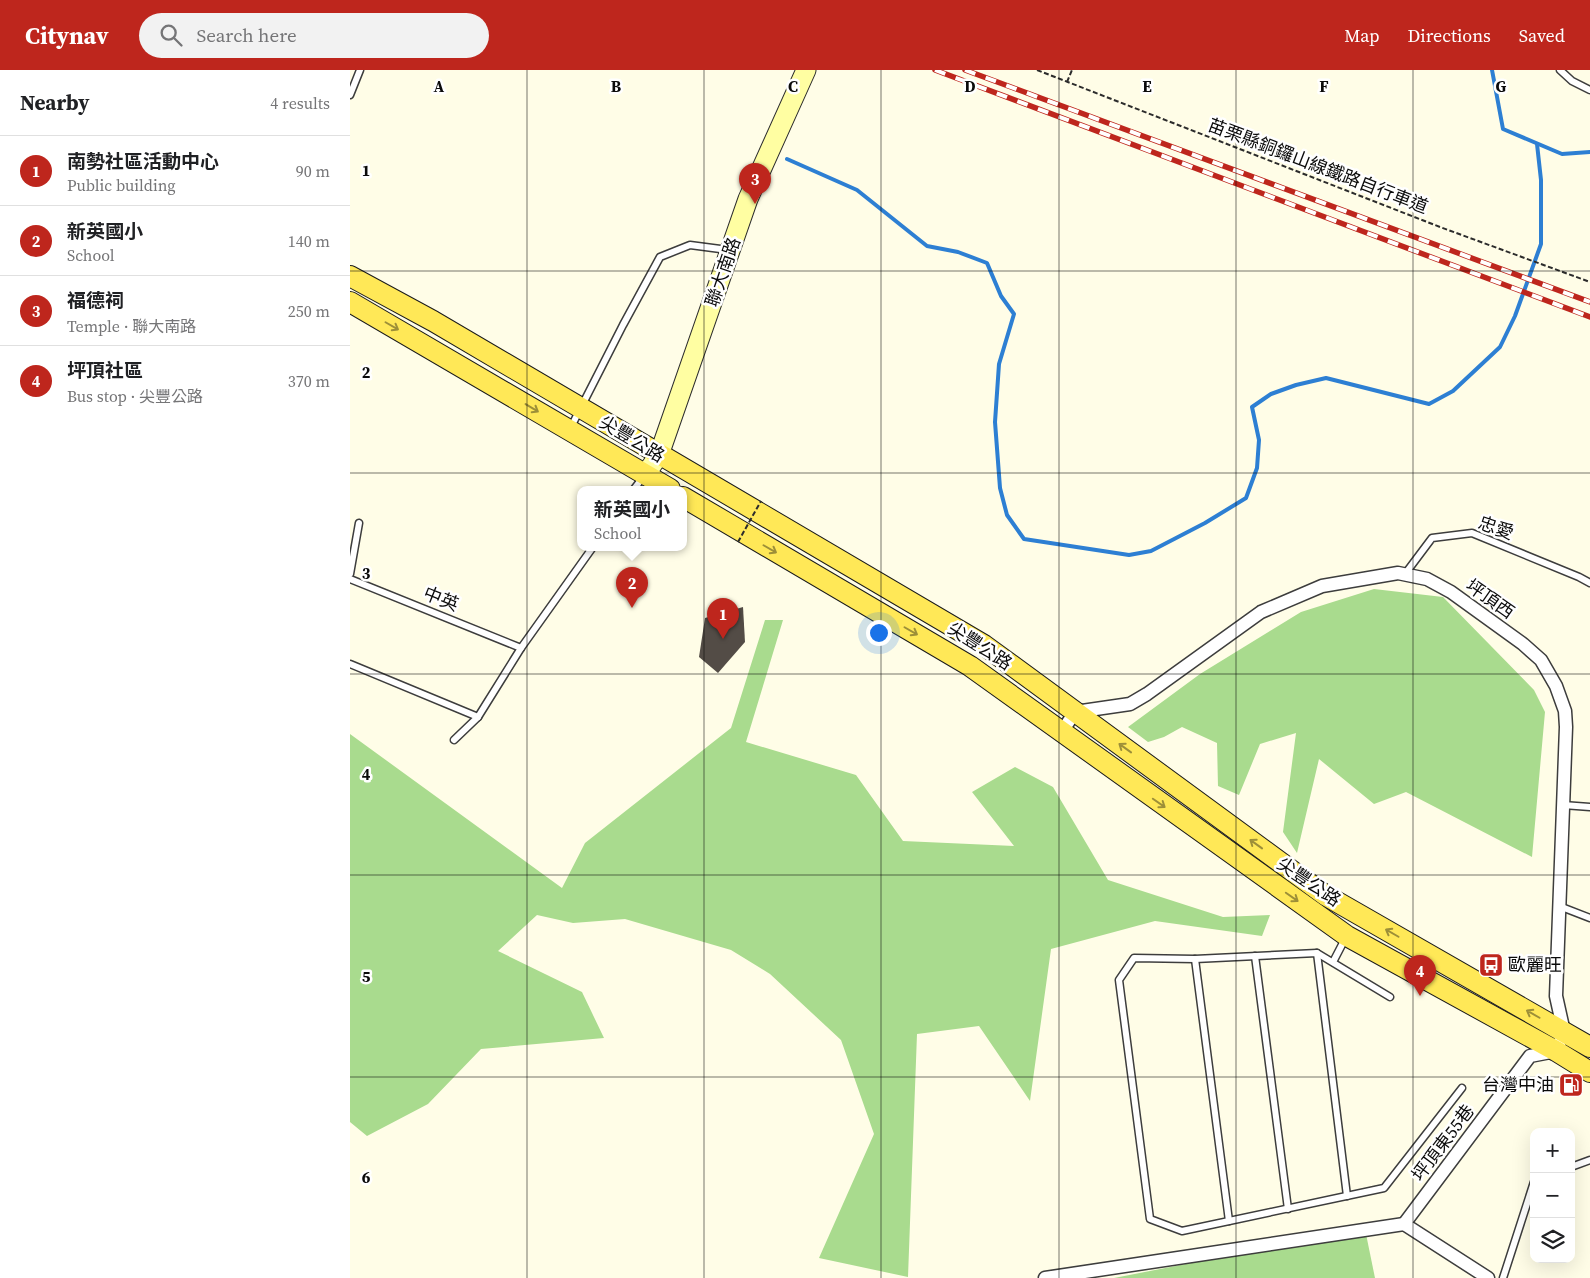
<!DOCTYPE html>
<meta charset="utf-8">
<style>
:root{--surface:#fff;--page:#f2f2f2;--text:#202124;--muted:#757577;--line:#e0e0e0;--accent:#be261d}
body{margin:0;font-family:"Source Serif 4","Noto Sans TC",serif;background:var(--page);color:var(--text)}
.controls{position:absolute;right:15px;bottom:15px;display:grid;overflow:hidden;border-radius:10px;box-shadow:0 5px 20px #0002}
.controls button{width:45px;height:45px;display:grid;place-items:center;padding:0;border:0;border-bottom:1px solid var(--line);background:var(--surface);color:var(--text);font:25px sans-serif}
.you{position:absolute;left:528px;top:562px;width:18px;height:18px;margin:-12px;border:4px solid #fff;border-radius:50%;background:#1a73e8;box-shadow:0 0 0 8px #1a73e833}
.badge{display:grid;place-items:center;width:32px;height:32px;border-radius:50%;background:var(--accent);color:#fff;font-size:16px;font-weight:700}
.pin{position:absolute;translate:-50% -41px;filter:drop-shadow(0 1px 2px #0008)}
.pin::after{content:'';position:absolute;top:26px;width:18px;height:15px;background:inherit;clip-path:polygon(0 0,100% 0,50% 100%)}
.popup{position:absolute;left:227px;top:416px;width:110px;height:65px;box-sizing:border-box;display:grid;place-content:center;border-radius:10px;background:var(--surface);filter:drop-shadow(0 1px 4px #0005);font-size:16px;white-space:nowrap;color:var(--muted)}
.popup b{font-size:19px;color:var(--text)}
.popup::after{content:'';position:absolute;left:50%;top:100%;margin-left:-10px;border:10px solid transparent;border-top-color:var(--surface)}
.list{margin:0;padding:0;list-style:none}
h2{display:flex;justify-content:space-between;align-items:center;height:65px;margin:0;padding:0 20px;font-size:21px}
h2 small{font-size:16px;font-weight:400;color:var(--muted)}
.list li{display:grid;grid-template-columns:32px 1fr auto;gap:15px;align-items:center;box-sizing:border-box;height:70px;padding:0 20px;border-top:1px solid var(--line)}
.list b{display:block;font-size:19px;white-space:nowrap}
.list p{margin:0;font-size:16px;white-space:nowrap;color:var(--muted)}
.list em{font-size:16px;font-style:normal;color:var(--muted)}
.icon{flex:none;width:28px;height:28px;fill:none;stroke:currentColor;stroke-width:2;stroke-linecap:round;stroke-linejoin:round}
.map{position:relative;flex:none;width:1240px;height:1208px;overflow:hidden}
header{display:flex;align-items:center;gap:30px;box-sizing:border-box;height:70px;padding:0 25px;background:var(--accent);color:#fff}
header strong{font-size:24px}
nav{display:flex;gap:28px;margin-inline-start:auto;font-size:18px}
.search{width:350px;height:45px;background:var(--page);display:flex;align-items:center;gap:12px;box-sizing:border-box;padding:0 18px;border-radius:28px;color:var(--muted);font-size:19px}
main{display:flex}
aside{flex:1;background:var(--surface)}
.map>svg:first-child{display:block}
</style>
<header>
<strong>Citynav</strong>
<div class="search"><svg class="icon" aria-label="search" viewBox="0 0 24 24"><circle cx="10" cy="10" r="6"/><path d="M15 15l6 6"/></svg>Search here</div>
<nav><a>Map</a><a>Directions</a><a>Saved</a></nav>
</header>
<main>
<aside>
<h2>Nearby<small>4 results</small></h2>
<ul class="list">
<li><span class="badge">1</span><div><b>南勢社區活動中心</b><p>Public building</p></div><em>90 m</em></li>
<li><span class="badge">2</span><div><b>新英國小</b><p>School</p></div><em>140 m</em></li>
<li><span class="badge">3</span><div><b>福德祠</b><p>Temple · 聯大南路</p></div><em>250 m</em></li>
<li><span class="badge">4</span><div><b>坪頂社區</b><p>Bus stop · 尖豐公路</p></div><em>370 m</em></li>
</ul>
</aside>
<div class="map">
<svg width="1240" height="1208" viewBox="0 0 1240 1208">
<rect width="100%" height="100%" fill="#fffde7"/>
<g fill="#a9db8e">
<path d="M1024,519L1093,527L1184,620L1195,642L1182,787L1056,722L1024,734L969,689L947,783L933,762L946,663L910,674L889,725L868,716L867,673L832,657L814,667L798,672L778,657L850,604L951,542Z"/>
<path d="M415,550H433L396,672L506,705L553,771L664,776L622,722L665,697L703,717L758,810L873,847L920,845L912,866L805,851L701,879L680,1031L629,956L567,964L558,1207L469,1188L524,1064L491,970L420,904L381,880L275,849L223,853L187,845L148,881L232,922L254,968L131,979L78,1034L17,1066L0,1052V664L212,818L235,773L381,658Z"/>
<path d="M1015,1159L1025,1208H764Z"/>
</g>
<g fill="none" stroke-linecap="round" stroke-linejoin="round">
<g stroke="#2d7fd3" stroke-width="4">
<path d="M1142,0L1153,59L1212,84L1240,82"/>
<path d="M437,89L507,120L577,176L608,182L637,193L651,226L664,244L649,294L645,352L650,418L657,445L674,469L779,485L801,481L855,453L896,428L907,398L909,370L902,337L921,324L946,315L976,308L1079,334L1103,321L1150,277L1165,246L1191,174V110L1187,74"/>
</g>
</g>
<path fill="#534c46" d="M393,537L395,572L368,603L349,587L355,548Z"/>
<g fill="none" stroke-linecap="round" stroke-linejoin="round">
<defs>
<g id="lane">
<path d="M1210,0L1222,11L1240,20"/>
<path d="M0,25L10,0"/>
<path d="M220,359L273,255L310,187L340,175L378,180"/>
<path d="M284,419L294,406"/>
<path d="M0,504L9,453"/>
<path d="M1055,504L1082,468L1122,463L1229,507L1240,513"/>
<path d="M0,509L171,578"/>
<path d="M0,594L128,647"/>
<path d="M104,670L128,647L171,578L243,477"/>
<path d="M1213,735L1240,737"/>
<path d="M1209,836L1240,848"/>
<path d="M967,883L997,1126"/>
<path d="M905,886L938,1139"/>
<path d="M845,889L879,1151"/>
<path d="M983,892L996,867"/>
<path d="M1040,927L967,883L845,889L784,888L769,910L800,1149L832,1161L1034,1118L1112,1018"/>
<path d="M1221,1097L1240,1090"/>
<path d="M1153,1208L1184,1112"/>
</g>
<g id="street">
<path d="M711,663L725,642L780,634L797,624L911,542L972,516L1048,503L1077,509L1101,522L1173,574L1191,590L1206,616L1215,641L1216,657L1206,926L1214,962L1206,981L1180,986L1054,1154"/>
<path d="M1054,1154L1138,1208"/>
<path d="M695,1208L1054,1154"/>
</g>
<path id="secondary" d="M295,405L309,385L398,129L456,0"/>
<g id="primary">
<path d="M0,206L83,251L634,575L975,825L1240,977"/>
<path d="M0,232L320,419"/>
<path d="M333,427L620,596L997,866L1206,981L1240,1002"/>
</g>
</defs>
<use href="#lane" stroke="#3d3d3d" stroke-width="9"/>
<use href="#street" stroke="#3d3d3d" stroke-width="15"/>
<use href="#secondary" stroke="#2c2c2c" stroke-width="21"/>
<use href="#primary" stroke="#1b1b1b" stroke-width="22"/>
<g stroke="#2c2c2c" stroke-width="2" stroke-dasharray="5 2.5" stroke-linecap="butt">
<path d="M687,0L1090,157L1240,212"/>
<path d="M717,12L722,0"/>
</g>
<use href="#lane" stroke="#fff" stroke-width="6"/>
<use href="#street" stroke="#fff" stroke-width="12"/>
<use href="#secondary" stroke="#fffea2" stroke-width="19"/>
<use href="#primary" stroke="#ffe857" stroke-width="20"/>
<defs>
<g id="rail">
<path d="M585,0L1240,247"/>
<path d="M615,0L1240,232"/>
</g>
</defs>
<use href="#rail" stroke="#be261d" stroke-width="5.5"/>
<use href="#rail" stroke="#fff" stroke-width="4" stroke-dasharray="11" stroke-linecap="butt"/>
<path stroke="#2c2c2c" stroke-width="2" stroke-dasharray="5 2.5" stroke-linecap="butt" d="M388,472L411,431"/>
</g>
<defs><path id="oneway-shaft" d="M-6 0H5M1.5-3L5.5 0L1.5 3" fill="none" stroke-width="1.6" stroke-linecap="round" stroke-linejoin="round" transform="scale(1.25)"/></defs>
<g stroke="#9d8f38">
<use href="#oneway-shaft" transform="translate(42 256) rotate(30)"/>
<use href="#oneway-shaft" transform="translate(182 338) rotate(31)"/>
<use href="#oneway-shaft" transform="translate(420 479) rotate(30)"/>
<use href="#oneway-shaft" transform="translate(561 561) rotate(30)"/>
<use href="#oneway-shaft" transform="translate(775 678) rotate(-144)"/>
<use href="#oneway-shaft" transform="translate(809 733) rotate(35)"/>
<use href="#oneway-shaft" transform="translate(906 774) rotate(-144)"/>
<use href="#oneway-shaft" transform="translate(942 827) rotate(35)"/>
<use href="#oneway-shaft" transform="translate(1042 863) rotate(-150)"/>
<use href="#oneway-shaft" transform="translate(1183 944) rotate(-150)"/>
</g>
<path fill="none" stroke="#0a0a0a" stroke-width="1" stroke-opacity="0.55" d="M177,0V1208M354,0V1208M531,0V1208M709,0V1208M886,0V1208M1063,0V1208M0,201H1240M0,403H1240M0,604H1240M0,805H1240M0,1007H1240"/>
<defs>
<symbol id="bus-square" viewBox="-11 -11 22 22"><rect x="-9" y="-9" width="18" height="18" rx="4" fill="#be261d" stroke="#fff"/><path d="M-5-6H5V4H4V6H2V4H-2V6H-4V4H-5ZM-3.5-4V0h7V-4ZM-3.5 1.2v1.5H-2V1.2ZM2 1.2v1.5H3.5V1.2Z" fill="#fff"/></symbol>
<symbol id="fuel-square" viewBox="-11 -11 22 22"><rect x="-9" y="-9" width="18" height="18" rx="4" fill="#be261d" stroke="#fff"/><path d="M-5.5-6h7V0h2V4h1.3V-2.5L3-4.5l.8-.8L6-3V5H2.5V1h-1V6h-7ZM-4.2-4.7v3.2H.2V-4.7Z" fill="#fff"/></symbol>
</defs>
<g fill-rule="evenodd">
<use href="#bus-square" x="1127" y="881" width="28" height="28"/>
<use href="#fuel-square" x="1207" y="1001" width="28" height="28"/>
</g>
<g text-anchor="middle" stroke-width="5" stroke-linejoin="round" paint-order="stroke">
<g font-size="18" fill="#0a0a0a" stroke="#fff">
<text transform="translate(968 96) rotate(21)" y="6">苗栗縣銅鑼山線鐵路自行車道</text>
<text transform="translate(373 202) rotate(-71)" y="6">聯大南路</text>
<text transform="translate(282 369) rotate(31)" y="6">尖豐公路</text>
<text transform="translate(1146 458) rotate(19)" y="6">忠愛</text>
<text transform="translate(91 529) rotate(22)" y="6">中英</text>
<text transform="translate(1140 529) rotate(35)" y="6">坪頂西</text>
<text transform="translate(630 576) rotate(33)" y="6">尖豐公路</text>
<text transform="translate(959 812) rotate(34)" y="6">尖豐公路</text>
<text transform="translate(1093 1073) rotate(-53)" y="6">坪頂東55巷</text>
</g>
<g font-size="18" fill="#0a0a0a" stroke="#fff" text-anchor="start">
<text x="1158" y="901">歐麗旺</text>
<text x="1204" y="1021" text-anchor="end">台灣中油</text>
</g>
</g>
<g font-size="16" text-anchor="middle" font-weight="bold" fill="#0a0a0a" stroke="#fff" stroke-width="5" stroke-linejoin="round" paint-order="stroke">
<text x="89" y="22">A</text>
<text x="266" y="22">B</text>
<text x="443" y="22">C</text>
<text x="620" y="22">D</text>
<text x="797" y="22">E</text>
<text x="974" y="22">F</text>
<text x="1151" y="22">G</text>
<text x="16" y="106">1</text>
<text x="16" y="308">2</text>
<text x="16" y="509">3</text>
<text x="16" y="710">4</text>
<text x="16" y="912">5</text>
<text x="16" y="1113">6</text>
</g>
</svg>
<div class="controls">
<button>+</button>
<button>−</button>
<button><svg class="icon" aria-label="layers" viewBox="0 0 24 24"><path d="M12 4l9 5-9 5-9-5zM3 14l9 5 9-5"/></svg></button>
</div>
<div class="you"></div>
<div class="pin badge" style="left:373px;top:569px">1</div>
<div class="pin badge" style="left:282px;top:538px">2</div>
<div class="popup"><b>新英國小</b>School</div>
<div class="pin badge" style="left:405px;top:134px">3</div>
<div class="pin badge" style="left:1070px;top:926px">4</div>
</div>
</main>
